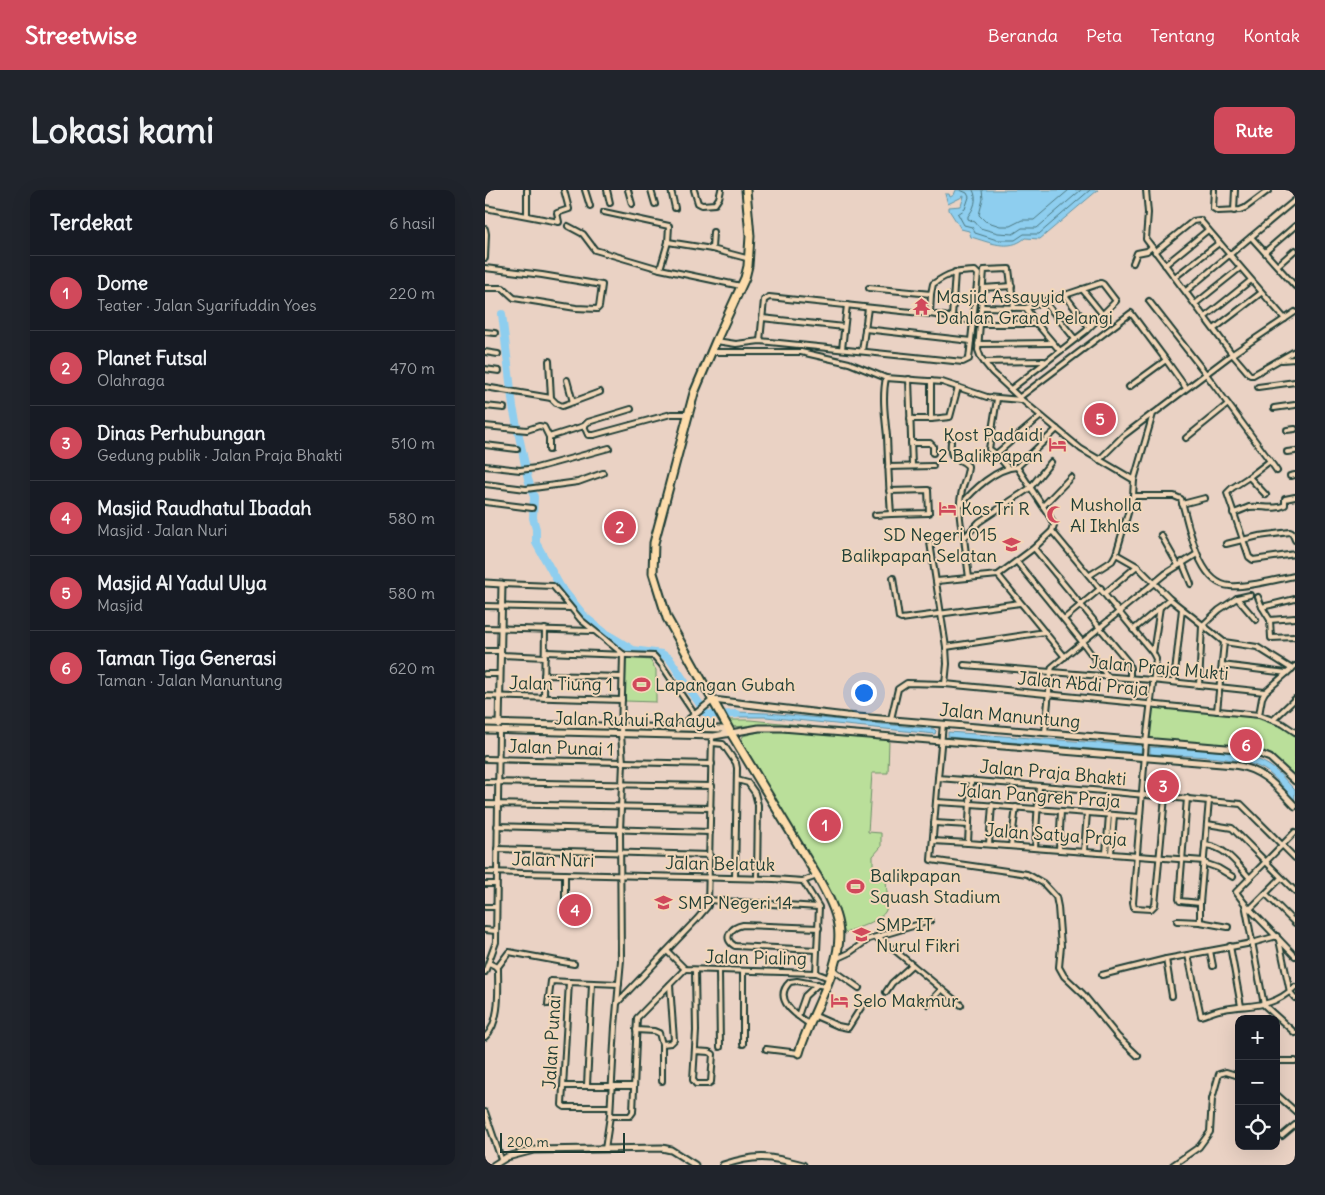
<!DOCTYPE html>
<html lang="id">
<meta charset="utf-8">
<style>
:root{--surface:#171b24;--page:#20242c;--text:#f1f3f6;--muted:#9ea1a6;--line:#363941;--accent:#d1495b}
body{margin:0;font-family:Delius,sans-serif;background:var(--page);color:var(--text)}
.controls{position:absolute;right:15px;bottom:15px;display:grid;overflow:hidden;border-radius:10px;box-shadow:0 5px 20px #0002}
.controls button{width:45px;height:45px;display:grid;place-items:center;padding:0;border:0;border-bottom:1px solid var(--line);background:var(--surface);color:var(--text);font:25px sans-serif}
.scale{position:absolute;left:15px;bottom:12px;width:125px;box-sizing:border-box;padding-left:5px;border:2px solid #1f3d34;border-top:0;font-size:14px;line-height:18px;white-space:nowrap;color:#1f3d34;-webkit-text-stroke:4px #f2d7b9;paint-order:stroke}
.you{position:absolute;left:378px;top:502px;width:18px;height:18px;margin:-12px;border:4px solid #fff;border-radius:50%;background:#1a73e8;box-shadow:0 0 0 8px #1a73e833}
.badge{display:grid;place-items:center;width:32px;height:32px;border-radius:50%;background:var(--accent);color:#fff;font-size:16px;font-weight:700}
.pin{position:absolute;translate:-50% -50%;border:2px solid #fff;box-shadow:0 1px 5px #0006}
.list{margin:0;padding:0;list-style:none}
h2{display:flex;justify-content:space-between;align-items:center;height:65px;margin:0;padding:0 20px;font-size:21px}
h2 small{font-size:16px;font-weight:400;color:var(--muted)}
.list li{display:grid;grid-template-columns:32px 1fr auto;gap:15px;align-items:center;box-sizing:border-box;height:75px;padding:0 20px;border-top:1px solid var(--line)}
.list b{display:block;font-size:19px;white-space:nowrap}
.list p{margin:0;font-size:16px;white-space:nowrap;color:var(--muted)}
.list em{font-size:16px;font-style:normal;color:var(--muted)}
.icon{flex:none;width:28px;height:28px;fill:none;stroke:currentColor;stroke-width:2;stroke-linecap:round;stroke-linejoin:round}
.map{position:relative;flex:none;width:810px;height:975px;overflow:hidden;border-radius:10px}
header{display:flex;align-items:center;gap:30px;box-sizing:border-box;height:70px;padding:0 25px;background:var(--accent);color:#fff}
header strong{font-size:24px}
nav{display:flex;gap:28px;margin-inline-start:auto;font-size:18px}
.intro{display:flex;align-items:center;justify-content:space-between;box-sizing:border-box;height:120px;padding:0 30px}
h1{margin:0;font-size:35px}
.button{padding:12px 22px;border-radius:10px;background:var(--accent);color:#fff;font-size:18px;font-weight:700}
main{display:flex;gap:30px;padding:0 30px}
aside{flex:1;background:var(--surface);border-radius:10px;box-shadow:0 5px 20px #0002}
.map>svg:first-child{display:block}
</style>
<header>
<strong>Streetwise</strong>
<nav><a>Beranda</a><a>Peta</a><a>Tentang</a><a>Kontak</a></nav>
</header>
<div class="intro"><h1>Lokasi kami</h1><a class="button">Rute</a></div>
<main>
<aside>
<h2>Terdekat<small>6 hasil</small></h2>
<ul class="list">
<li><span class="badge">1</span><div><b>Dome</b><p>Teater · Jalan Syarifuddin Yoes</p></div><em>220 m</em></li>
<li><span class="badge">2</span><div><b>Planet Futsal</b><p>Olahraga</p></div><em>470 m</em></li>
<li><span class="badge">3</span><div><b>Dinas Perhubungan</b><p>Gedung publik · Jalan Praja Bhakti</p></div><em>510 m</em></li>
<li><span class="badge">4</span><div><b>Masjid Raudhatul Ibadah</b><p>Masjid · Jalan Nuri</p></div><em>580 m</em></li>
<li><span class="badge">5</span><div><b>Masjid Al Yadul Ulya</b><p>Masjid</p></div><em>580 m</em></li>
<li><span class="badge">6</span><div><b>Taman Tiga Generasi</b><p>Taman · Jalan Manuntung</p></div><em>620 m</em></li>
</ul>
</aside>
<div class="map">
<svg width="810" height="975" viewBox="0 0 810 975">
<rect width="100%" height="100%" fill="#ead2c4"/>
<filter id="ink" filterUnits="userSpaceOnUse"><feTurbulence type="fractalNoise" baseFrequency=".02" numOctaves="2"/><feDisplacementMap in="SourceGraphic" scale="10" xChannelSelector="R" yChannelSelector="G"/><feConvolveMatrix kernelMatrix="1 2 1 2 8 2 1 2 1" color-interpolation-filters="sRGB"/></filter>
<g filter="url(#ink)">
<g fill="#badf9a" stroke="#6c8e67">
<path d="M141,468L165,470L171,480V512L140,511Z"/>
<path d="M667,515L775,526L799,536L810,544V593L786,570L774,563L663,550Z"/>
<path d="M241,530H265L326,536V540L277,535L246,537Z"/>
<path d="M281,540L404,550L403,583H387L383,642L396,643V657L388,666V687L401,688C401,697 404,711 401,720C397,731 371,738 360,743L342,695L256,552L258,546Z"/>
</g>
<g fill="#8eceef" stroke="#6294a4">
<path d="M471,0H613L555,49L540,48C524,62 504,52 486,47L484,41L476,39L464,20V17L476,16L479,6L463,14L460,4H464L465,7L469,5Z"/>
<path d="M252,522L283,523L449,539L451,541L450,544L281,527H251Z"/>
<path d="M463,542L657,556L656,563L463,547Z"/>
<path d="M665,557C700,560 757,557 785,576C794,582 802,592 810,600V610C801,601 793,590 783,582C761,565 694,566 665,564Z"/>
</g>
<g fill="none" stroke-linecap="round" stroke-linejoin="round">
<g stroke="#4b777f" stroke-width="1">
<path d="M475,0L482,3L484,7L480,19L473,24L479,35L487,37L490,43L512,50H530L539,44H554L605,0"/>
<path d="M488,0C493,9 489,19 483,26V29L490,32L495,38L513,43L528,44L537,38H552L596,0"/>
<path d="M497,0L498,9L494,25L500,31L515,36H525L537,30H549L584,0"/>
</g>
<path stroke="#8eceef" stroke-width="8" d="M17,124L28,217L43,289L49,307L48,328L51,339V353L75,396L101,428L120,443L148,460L177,464L184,468L222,525L252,524"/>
<defs>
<g id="street">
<path d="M42,0V25"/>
<path d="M100,0L105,16"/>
<path d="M122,0L125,13"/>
<path d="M143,0L147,14"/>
<path d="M166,0L170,14"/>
<path d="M186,0L190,18"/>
<path d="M209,0L213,13L217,15L230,14L234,8L236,0"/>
<path d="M661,0L663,23L661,49L747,164L765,185H768L810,161"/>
<path d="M729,0L728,18L733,21L755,20L760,18L784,0"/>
<path d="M0,18L74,32L72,23L84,19L79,0"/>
<path d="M749,21L750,0"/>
<path d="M119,22L184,36L183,52L175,79"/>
<path d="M83,36L98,44L110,60L175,79L256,96"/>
<path d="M0,39L1,44L0,68"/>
<path d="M766,47L810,96"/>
<path d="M183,52L227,59L265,69"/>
<path d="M227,59L228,42"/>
<path d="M670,62L708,31L715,30L800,129"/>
<path d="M780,62L810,36"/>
<path d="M648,73L652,63L662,61L667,57"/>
<path d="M680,75L723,40"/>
<path d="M793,75L810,60"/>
<path d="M0,78L57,85L117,95L114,117L112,119L91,118L29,108L18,98H0"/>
<path d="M690,87L734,53"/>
<path d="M498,98L527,96"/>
<path d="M597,99L618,125"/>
<path d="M701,101L809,11"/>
<path d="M579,104L604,137"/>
<path d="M559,111L590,149"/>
<path d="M664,111L721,184L785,271L764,287L781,305"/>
<path d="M710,114L755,78"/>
<path d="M497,117L541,118L552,134L575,161"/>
<path d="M529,118L524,79L499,80L493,160L496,168L507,182L537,210L596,259L649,290"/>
<path d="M445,124L446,104"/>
<path d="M467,127L470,82"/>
<path d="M720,127L765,91"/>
<path d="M277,128L359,137"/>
<path d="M495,134H552"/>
<path d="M380,139L486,151"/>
<path d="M729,139L776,103"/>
<path d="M0,142L10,143"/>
<path d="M231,151L251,154L275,151L478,172L484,169L493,84L490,81C470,82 465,82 448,94L446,104L384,98"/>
<path d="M275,151L279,110L284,107L445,124L488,131"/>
<path d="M493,154L567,153"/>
<path d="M357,159L362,115"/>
<path d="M377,161L383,118"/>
<path d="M0,162L13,164"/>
<path d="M226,162H316L364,173L401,188L457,192L502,207L536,210"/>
<path d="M797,170L810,169"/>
<path d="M64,171L66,208"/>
<path d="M499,172L559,171"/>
<path d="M0,179L14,181"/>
<path d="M401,188C397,206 400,227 402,246C403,272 404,298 406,324L444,323L443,300L404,301"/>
<path d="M424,189L427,276"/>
<path d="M82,190L88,212"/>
<path d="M0,197L66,208L71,213L77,216L115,202"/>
<path d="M644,197L681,170L701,198"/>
<path d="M773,197L810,192"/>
<path d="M526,199L601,141L631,111L618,94L616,93L541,118"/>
<path d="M535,207L646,123L681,170"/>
<path d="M512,209L504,259L511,264L523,278"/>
<path d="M0,216L19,218"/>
<path d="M789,218L810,215"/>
<path d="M425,229H446V191"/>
<path d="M446,229L465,227L473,197"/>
<path d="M0,236L42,240L54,236L59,237L64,247V260"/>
<path d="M99,236L103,232L146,219"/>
<path d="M802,240L810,239"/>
<path d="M64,247L99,236L103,245H109L186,224H203"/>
<path d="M701,248L743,214"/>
<path d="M466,252C464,273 472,265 483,276C483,284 479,292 477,300C473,316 474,332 479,348"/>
<path d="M426,253H445L448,256V263"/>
<path d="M0,255L32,259"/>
<path d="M802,262L810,261"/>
<path d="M511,264L556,226"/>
<path d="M614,270L638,246L667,224"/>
<path d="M785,271L792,281"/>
<path d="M0,276L35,280L51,278L124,258"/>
<path d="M403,277L448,276"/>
<path d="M805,286L810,285"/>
<path d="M764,287L747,298L742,303L764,367L768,370L810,364"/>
<path d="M0,294L41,299L93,292L118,283"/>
<path d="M648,306H689L696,309C704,333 712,394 745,396C761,398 792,389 810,386"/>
<path d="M0,312L47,318"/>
<path d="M697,314L720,308"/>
<path d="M476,315C488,300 511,278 532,277L572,239"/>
<path d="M558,316L586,287"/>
<path d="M748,323C753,322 759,319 764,317C776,315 789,321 800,315V309L810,307"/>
<path d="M390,325L406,324"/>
<path d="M567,341L668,463"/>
<path d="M676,345L693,375"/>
<path d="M444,346L461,457L462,474L460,494"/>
<path d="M741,354L774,346L805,342L807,343L810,350"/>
<path d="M549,358L643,472L645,478V488"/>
<path d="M631,364L652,376L685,409L739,452L732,521"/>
<path d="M532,372L598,453L623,487"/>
<path d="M697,372L706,394"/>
<path d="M513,385L580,467"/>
<path d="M605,385L627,371L631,364L648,306L649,290L668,224L746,165L810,122"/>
<path d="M408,388L414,428L416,429L535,413"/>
<path d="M484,388L479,348L494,332L545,298L566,272"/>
<path d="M452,391L513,385L549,358L567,341L569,335L565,327L532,277"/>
<path d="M17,394L68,396L96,430L138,464"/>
<path d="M620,403L652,376"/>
<path d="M773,407L777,417"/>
<path d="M752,408L765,405"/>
<path d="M810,409L777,417L785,430L786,448L810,447"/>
<path d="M0,416L85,418"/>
<path d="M675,417L668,463L671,469L661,552L648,713L649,718L666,719L670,715L680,607"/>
<path d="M579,429L616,398"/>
<path d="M785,430L810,428"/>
<path d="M0,438L108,441"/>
<path d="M648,440L685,409"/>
<path d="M739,452L772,457L807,479"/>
<path d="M461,457L560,442"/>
<path d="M0,461H16"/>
<path d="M60,462L169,466L176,474L210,525"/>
<path d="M16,465L60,467"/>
<path d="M479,475L667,490L780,502"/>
<path d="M737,475L802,483"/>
<path d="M566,481L567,477L680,384L712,364"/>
<path d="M0,484H15"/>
<path d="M59,485L137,487"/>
<path d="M689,492L697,419"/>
<path d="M714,495L717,436L734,420L752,408L771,430"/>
<path d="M0,506L137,510"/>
<path d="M59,508L60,439"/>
<path d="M774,525L777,508L780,502L810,476"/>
<path d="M406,529L413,499L422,493L460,494L774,525L798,534L810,542"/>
<path d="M788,530L810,509"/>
<path d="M458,534L453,588L607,600L756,614L810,668"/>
<path d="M560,542L566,481"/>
<path d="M227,553L238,554L251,573L252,578L250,688"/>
<path d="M0,569L227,574"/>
<path d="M453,588L446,670L542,684L558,693L571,707L573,717L576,756L574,777L579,786L598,804L633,847L653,866"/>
<path d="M252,590L263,593L270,603L273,615L272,688"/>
<path d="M486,590L483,653L719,671"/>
<path d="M0,592L227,596"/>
<path d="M702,608L694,709L695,711L715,713"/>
<path d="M451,612L486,614L655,627"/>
<path d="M0,614L226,618"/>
<path d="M449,633L484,635"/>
<path d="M722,634L747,638L810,701"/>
<path d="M12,636L225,642"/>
<path d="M810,642L751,702L760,714L810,766"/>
<path d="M448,651L483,653"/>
<path d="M504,654L507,615"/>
<path d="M720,655C741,657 751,673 764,687"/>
<path d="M526,656L531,617"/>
<path d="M550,658L554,596"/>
<path d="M12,659L225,665"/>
<path d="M574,659L576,621"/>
<path d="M599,661L602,623"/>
<path d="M621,663L624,625"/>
<path d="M626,663L629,625"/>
<path d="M719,673L733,678L748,687"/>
<path d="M0,682L289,689L318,691L332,686"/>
<path d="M0,694H11"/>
<path d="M781,704L810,733"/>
<path d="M80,708V684"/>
<path d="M223,710L333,717"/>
<path d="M760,714L779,815L810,843"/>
<path d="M0,717H11"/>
<path d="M765,719L796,688"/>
<path d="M692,731L715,732L743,737"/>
<path d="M715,732V713L724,610"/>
<path d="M0,740L11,741"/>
<path d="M391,748L396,749L476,815"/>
<path d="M794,750L805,802L810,808"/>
<path d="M745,756L756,816"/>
<path d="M332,760L250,756C236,748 247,737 258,735L334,738"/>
<path d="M182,761L200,779L331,783L334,717L318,691"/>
<path d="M725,761L728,776"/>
<path d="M703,765L716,826C723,824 731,820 739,819C768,814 786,819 810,797"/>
<path d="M351,769L364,763L384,749L445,731"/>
<path d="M681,769L687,806"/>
<path d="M12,778L24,762L89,774"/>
<path d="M347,779L374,798"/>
<path d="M210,780L211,841L208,890L211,894H223L226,892L228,864L224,862L210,861"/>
<path d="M234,781L235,857"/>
<path d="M0,782L11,752L14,541"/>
<path d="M331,783L344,788"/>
<path d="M617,785L681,769L767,753L792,746"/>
<path d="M401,802L407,793L427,775"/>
<path d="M132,813L212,729L223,716L227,546"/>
<path d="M63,814L66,791L84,792"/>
<path d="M443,814L456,800"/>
<path d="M328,825L353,836L363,838L377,816"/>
<path d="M313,826L320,806L333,794"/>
<path d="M324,834C311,825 287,809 305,792L312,791L340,796"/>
<path d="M151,840L169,841L174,843L177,854V891"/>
<path d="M0,847C16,833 13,798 13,779L10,776L4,773"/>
<path d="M177,854L186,853L189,850L185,795"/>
<path d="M258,854V782"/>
<path d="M281,859L314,863"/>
<path d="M791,871H810"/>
<path d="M102,895L107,794"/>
<path d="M79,896H149"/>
<path d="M791,904L810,921"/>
<path d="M125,917H80L77,915L84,792L134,794"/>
<path d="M0,922L16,969"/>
<path d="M125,926H145L148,922L152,828L200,779"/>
<path d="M797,946L810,935"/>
<path d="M120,959L125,926L130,836L136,770L135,640L138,573L136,544L138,464"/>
<path d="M688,975L714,957L725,942L727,909L734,884L741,882L754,886"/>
</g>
<g id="secondary">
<path d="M0,393L17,394L14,535"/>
<path d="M0,533L237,539L246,543"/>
<path d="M192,539L228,510L361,526L765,560L785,568L810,591"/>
<path d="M0,540L229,546L274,538H297L749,575C778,579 791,596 810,616"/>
<path d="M9,975L22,967L49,960L177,958L186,960L210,975"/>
<path d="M238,975C271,964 284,966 318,975"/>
</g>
<path id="highway" d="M261,0L265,46L263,76L260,88L231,151L209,203L169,353L168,383L182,428L246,543L332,686C340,701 350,717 353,735C360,775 325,824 314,863"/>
</defs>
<use href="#street" stroke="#1f3d34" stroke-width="8"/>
<use href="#secondary" stroke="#1f3d34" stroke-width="9"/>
<use href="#highway" stroke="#1f3d34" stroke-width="11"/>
<use href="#street" stroke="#f2d7b9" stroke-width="4"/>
<use href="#secondary" stroke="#f2d7b9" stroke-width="5"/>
<use href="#highway" stroke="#fddcac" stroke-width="7"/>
</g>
</g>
<defs>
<symbol id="temple-bare" viewBox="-9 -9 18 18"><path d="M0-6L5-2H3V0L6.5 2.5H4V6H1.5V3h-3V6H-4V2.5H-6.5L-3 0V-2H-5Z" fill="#d1495b" stroke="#f2d7b9" stroke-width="2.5" paint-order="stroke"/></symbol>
<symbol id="hotel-bare" viewBox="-9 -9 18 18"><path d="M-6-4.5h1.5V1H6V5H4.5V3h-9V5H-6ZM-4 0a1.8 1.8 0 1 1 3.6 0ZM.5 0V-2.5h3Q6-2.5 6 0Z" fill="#d1495b" stroke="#f2d7b9" stroke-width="2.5" paint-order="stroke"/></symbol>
<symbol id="mosque-bare" viewBox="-9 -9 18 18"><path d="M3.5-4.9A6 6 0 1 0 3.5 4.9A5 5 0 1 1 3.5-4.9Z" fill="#d1495b" stroke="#f2d7b9" stroke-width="2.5" paint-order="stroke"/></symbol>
<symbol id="school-bare" viewBox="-9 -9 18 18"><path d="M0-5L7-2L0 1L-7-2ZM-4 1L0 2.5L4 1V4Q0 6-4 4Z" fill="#d1495b" stroke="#f2d7b9" stroke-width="2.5" paint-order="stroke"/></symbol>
<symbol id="stadium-bare" viewBox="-9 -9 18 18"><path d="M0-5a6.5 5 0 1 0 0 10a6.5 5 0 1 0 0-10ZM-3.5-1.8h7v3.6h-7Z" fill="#d1495b" stroke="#f2d7b9" stroke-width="2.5" paint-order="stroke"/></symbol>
</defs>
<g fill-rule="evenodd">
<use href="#temple-bare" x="424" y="104" width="25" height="25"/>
<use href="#hotel-bare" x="560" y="242" width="25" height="25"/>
<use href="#hotel-bare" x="450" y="306" width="25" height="25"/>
<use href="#mosque-bare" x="558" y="312" width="25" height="25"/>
<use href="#school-bare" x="514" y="342" width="25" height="25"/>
<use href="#stadium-bare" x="144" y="482" width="25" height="25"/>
<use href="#stadium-bare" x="358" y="684" width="25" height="25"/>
<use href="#school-bare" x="166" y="700" width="25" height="25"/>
<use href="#school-bare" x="364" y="732" width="25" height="25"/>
<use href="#hotel-bare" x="342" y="798" width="25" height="25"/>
</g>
<g text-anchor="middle" stroke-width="4" stroke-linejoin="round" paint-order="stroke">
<g font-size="18" fill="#1f3d34" stroke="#f2d7b9" text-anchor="start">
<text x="451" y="113">Masjid Assayyid<tspan x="451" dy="21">Dahlan Grand Pelangi</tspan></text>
<text x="558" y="251" text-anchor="end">Kost Padaidi<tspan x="558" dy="21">2 Balikpapan</tspan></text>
<text x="585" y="321">Musholla<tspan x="585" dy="21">Al Ikhlas</tspan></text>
<text x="476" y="325">Kos Tri R</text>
<text x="512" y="351" text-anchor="end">SD Negeri 015<tspan x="512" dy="21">Balikpapan Selatan</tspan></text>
<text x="170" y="501">Lapangan Gubah</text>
<text x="385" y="692">Balikpapan<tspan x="385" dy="21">Squash Stadium</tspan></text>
<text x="193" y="719">SMP Negeri 14</text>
<text x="391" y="741">SMP IT<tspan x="391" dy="21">Nurul Fikri</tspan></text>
<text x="368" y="817">Selo Makmur</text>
</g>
<g font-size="18" fill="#1f3d34" stroke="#f2d7b9">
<text transform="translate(674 478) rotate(5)" y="6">Jalan Praja Mukti</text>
<text transform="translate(76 494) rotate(1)" y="6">Jalan Tiung 1</text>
<text transform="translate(598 494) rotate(5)" y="6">Jalan Abdi Praja</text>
<text transform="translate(525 526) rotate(5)" y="6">Jalan Manuntung</text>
<text transform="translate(150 530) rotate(1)" y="6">Jalan Ruhui Rahayu</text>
<text transform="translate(76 558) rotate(2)" y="6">Jalan Punai 1</text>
<text transform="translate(568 583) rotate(5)" y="6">Jalan Praja Bhakti</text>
<text transform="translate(554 606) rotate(4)" y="6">Jalan Pangreh Praja</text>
<text transform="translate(571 645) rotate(4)" y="6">Jalan Satya Praja</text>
<text transform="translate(68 670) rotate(1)" y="6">Jalan Nuri</text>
<text transform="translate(235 674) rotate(1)" y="6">Jalan Belatuk</text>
<text transform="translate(271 768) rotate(1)" y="6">Jalan Pialing</text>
<text transform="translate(67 852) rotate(-87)" y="6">Jalan Punai</text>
</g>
</g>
</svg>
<div class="controls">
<button>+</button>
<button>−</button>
<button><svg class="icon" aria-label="locate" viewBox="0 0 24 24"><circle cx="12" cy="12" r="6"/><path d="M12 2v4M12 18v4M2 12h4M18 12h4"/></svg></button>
</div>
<div class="scale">200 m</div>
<div class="you"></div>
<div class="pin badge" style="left:340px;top:635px">1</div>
<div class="pin badge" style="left:135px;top:337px">2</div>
<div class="pin badge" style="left:678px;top:596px">3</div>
<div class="pin badge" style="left:90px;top:720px">4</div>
<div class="pin badge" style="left:615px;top:229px">5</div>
<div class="pin badge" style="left:761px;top:555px">6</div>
</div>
</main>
